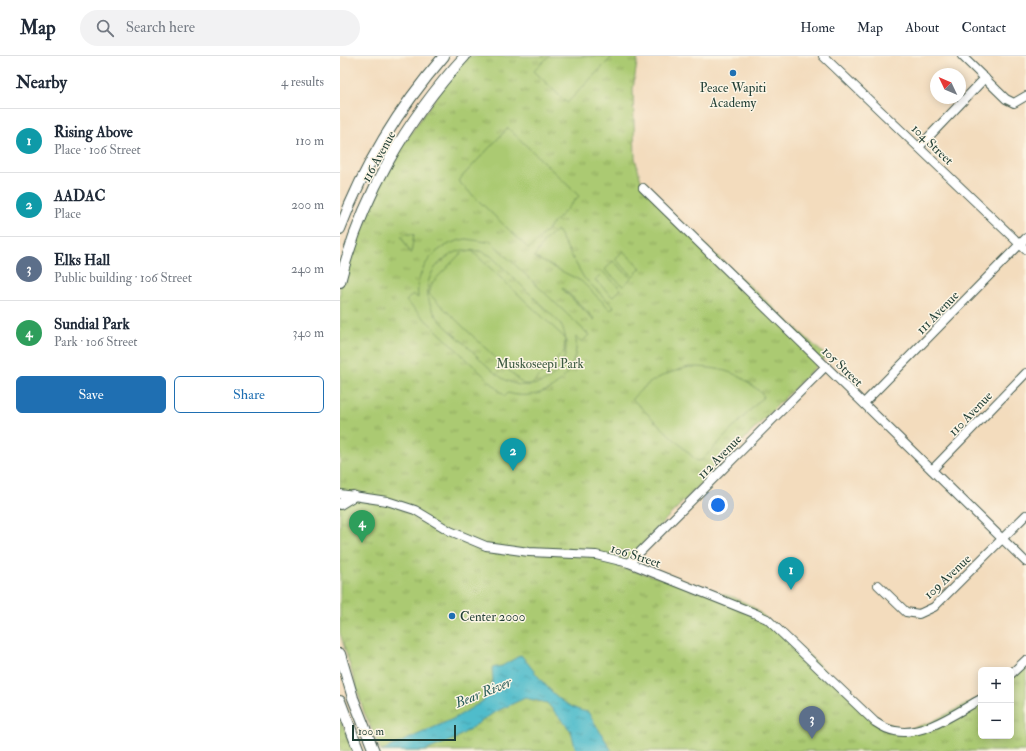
<!DOCTYPE html>
<meta charset="utf-8">
<style>
:root{--surface:#fff;--page:#f2f2f3;--text:#1f2937;--muted:#747a83;--line:#e0e1e3;--accent:#1f6fb2}
body{margin:0;font-family:"IM FELL Double Pica",serif;background:var(--page);color:var(--text)}
.controls{position:absolute;right:12px;bottom:12px;display:grid;overflow:hidden;border-radius:6px;box-shadow:0 2px 10px #0003}
.controls button{width:36px;height:36px;display:grid;place-items:center;padding:0;border:0;border-bottom:1px solid var(--line);background:var(--surface);color:var(--text);font:20px sans-serif}
.compass{position:absolute;left:590px;top:12px;width:36px;height:36px;border-radius:50%;background:var(--surface);box-shadow:0 2px 10px #0003;rotate:314deg}
.scale{position:absolute;left:12px;bottom:10px;width:104px;box-sizing:border-box;padding-left:4px;border:2px solid #1f3d34;border-top:0;font-size:11px;line-height:14px;white-space:nowrap;color:#1f3d34;-webkit-text-stroke:3px #fcf5e5;paint-order:stroke}
.you{position:absolute;left:378px;top:449px;width:14px;height:14px;margin:-10px;border:3px solid #fff;border-radius:50%;background:#1a73e8;box-shadow:0 0 0 6px #1a73e833}
.badge{display:grid;place-items:center;width:26px;height:26px;border-radius:50%;background:var(--accent);color:#fff;font-size:13px;font-weight:700}
.pin{position:absolute;translate:-50% -33px;filter:drop-shadow(0 1px 2px #0008)}
.pin::after{content:'';position:absolute;top:21px;width:14px;height:12px;background:inherit;clip-path:polygon(0 0,100% 0,50% 100%)}
.list{margin:0;padding:0;list-style:none}
h2{display:flex;justify-content:space-between;align-items:center;height:52px;margin:0;padding:0 16px;font-size:17px}
h2 small{font-size:13px;font-weight:400;color:var(--muted)}
.list li{display:grid;grid-template-columns:26px 1fr auto;gap:12px;align-items:center;box-sizing:border-box;height:64px;padding:0 16px;border-top:1px solid var(--line)}
.list b{display:block;font-size:15px;white-space:nowrap}
.list p{margin:0;font-size:13px;white-space:nowrap;color:var(--muted)}
.list em{font-size:13px;font-style:normal;color:var(--muted)}
.actions{display:flex;gap:8px;padding:12px 16px}
.actions a{flex:1;padding:9px 0;border:1px solid var(--accent);border-radius:6px;text-align:center;font-size:14px;color:var(--accent)}
.actions .main{background:var(--accent);color:#fff}
.icon{flex:none;width:22px;height:22px;fill:none;stroke:currentColor;stroke-width:2;stroke-linecap:round;stroke-linejoin:round}
.map{position:relative;flex:none;width:686px;height:695px;overflow:hidden}
header{display:flex;align-items:center;gap:24px;box-sizing:border-box;height:56px;padding:0 20px;background:var(--surface);border-bottom:1px solid var(--line)}
header strong{font-size:19px}
nav{display:flex;gap:22px;margin-inline-start:auto;font-size:14px}
.search{width:280px;height:36px;background:var(--page);display:flex;align-items:center;gap:10px;box-sizing:border-box;padding:0 14px;border-radius:22px;color:var(--muted);font-size:15px}
main{display:flex}
aside{flex:1;background:var(--surface)}
.map>svg:first-child{display:block}
</style>
<header>
<strong>Map</strong>
<div class="search"><svg class="icon" aria-label="search" viewBox="0 0 24 24"><circle cx="10" cy="10" r="6"/><path d="M15 15l6 6"/></svg>Search here</div>
<nav><a>Home</a><a>Map</a><a>About</a><a>Contact</a></nav>
</header>
<main>
<aside>
<h2>Nearby<small>4 results</small></h2>
<ul class="list">
<li><span class="badge" style="background:#0f9aa8">1</span><div><b>Rising Above</b><p>Place · 106 Street</p></div><em>110 m</em></li>
<li><span class="badge" style="background:#0f9aa8">2</span><div><b>AADAC</b><p>Place</p></div><em>200 m</em></li>
<li><span class="badge" style="background:#5c6f8a">3</span><div><b>Elks Hall</b><p>Public building · 106 Street</p></div><em>240 m</em></li>
<li><span class="badge" style="background:#2e9e5b">4</span><div><b>Sundial Park</b><p>Park · 106 Street</p></div><em>340 m</em></li>
</ul>
<div class="actions"><a class="main">Save</a><a>Share</a></div>
</aside>
<div class="map">
<svg width="686" height="695" viewBox="0 0 686 695">
<defs>
<pattern id="park-tufts" width="24" height="20" patternUnits="userSpaceOnUse"><rect width="24" height="20" fill="#abca72"/><path d="M3 7l-1-3M5 7V3M7 7l1-3M15 17l-1-3M17 17v-4M19 17l1-3" fill="none" stroke="#8ba55e"/></pattern>
<pattern id="water-ripples" width="26" height="14" patternUnits="userSpaceOnUse"><rect width="26" height="14" fill="#50bccb"/><path d="M2 4q2-2 4 0t4 0M15 11q2-2 4 0t4 0" fill="none" stroke="#429aa6"/></pattern>
</defs>
<rect width="100%" height="100%" fill="#fcf5e5"/>
<filter id="ink" filterUnits="userSpaceOnUse"><feTurbulence type="fractalNoise" baseFrequency=".025" numOctaves="2"/><feDisplacementMap in="SourceGraphic" scale="8" xChannelSelector="R" yChannelSelector="G"/><feConvolveMatrix kernelMatrix="1 2 1 2 8 2 1 2 1" color-interpolation-filters="sRGB"/></filter>
<filter id="wash" filterUnits="userSpaceOnUse"><feTurbulence type="fractalNoise" baseFrequency=".012" numOctaves="4" result="noise"/><feDisplacementMap in="SourceGraphic" scale="16" xChannelSelector="R" yChannelSelector="G"/><feGaussianBlur stdDeviation="0.9" result="paint"/><feColorMatrix in="noise" values="0 0 0 0 0 0 0 0 0 0 0 0 0 0 0 0 0 1.4 0 .05"/><feComposite in="paint" operator="in"/></filter>
<g filter="url(#wash)">
<rect width="100%" height="100%" fill="#f3dcbd"/>
<g fill="url(#park-tufts)" stroke="#658453">
<path d="M125,0H298L293,33L295,102L303,132L486,300L279,511L393,541L412,550L472,602L529,661L566,674L589,667L641,641V680H671V620L686,606V695H41L24,656L0,577V226L40,121Z"/>
<path d="M0,663L14,695H0Z"/>
</g>
<g fill="#abca72" stroke="#658453" fill-rule="evenodd">
<path d="M209,0H273L227,47L194,15Z"/>
<path d="M168,72L239,140L189,193L118,125Z"/>
<path d="M217,174L244,222L274,251L271,254L241,225L194,201L205,184Z"/>
<path d="M67,178H74L71,198L61,180Z"/>
<path d="M126,183L147,186L149,184L249,279L242,286L236,281C240,320 205,348 168,337L165,340L66,245L73,238L78,242C75,211 96,188 126,183ZM122,194L141,195L151,200L220,267C228,281 228,296 221,310C216,318 209,324 200,327C168,338 148,310 127,290C117,280 103,270 95,258C77,230 93,203 122,194Z"/>
<path d="M132,195L225,282L224,296L192,328H183L89,238L92,227L121,197Z"/>
<path d="M283,195L301,212L293,220L275,203Z"/>
<path d="M273,205L291,222L283,230L265,214Z"/>
<path d="M263,216L281,233L273,241L255,224Z"/>
<path d="M223,232L255,263L254,264L222,233Z"/>
<path d="M349,311C381,311 401,316 424,340L362,404L357,405L292,343C310,323 324,318 349,311Z"/>
</g>
<path fill="url(#water-ripples)" stroke="#387c80" d="M181,599C199,620 218,652 248,656L272,695H238L235,691L231,675L207,647L185,642L155,656L115,683L84,695H41L115,662L143,645L153,624L152,612L162,610Z"/>
</g>
<g filter="url(#ink)">
<g fill="none" stroke-linecap="round" stroke-linejoin="round">
<defs>
<g id="minor">
<path d="M483,0L686,194"/>
<path d="M622,0L666,43L674,47L686,40"/>
<path d="M579,91L645,22"/>
<path d="M303,132L686,506"/>
<path d="M524,347L686,182"/>
<path d="M592,414L686,317"/>
<path d="M0,438L47,445L75,454L110,475L146,490L189,496L256,499L289,507L414,557L427,563L535,666C541,670 547,674 555,675C584,681 617,656 641,643"/>
<path d="M289,507L486,310"/>
<path d="M538,529L566,556L579,558L594,551L686,459"/>
<path d="M671,618L686,604"/>
</g>
<g id="major">
<path d="M0,173C24,109 59,52 104,0"/>
<path d="M0,226C21,142 66,64 125,0"/>
<path d="M0,448L13,440"/>
<path d="M0,598L13,642L34,695"/>
<path d="M0,645L19,695"/>
</g>
</defs>
<use href="#minor" stroke="#3f5549" stroke-width="10"/>
<use href="#major" stroke="#3f5549" stroke-width="12"/>
<use href="#minor" stroke="#fff" stroke-width="8"/>
<use href="#major" stroke="#fff" stroke-width="10"/>
</g>
</g>
<g fill="#1f6fb2" stroke="#fcf5e5" stroke-width="1.5">
<circle cx="393" cy="17" r="4"/>
<circle cx="112" cy="560" r="4"/>
</g>
<g text-anchor="middle" stroke-width="3" stroke-linejoin="round" paint-order="stroke">
<g font-size="13" fill="#1f3d34" stroke="#fcf5e5">
<text x="393" y="36">Peace Wapiti<tspan x="393" dy="15">Academy</tspan></text>
<text x="120" y="565" text-anchor="start">Center 2000</text>
</g>
<g font-size="13" fill="#1f3d34" stroke="#fcf5e5">
<text transform="translate(593 88) rotate(44)" y="5">104 Street</text>
<text transform="translate(38 100) rotate(-61)" y="5">116 Avenue</text>
<text transform="translate(597 256) rotate(-46)" y="5">111 Avenue</text>
<text transform="translate(503 310) rotate(44)" y="5">105 Street</text>
<text transform="translate(630 357) rotate(-46)" y="5">110 Avenue</text>
<text transform="translate(379 400) rotate(-45)" y="5">112 Avenue</text>
<text transform="translate(296 499) rotate(18)" y="5">106 Street</text>
<text transform="translate(607 520) rotate(-43)" y="5">109 Avenue</text>
</g>
<g font-size="13" fill="#3b5940" stroke="#fcf5e5">
<text x="200" y="312">Muskoseepi Park</text>
</g>
<g font-size="14" font-style="italic" fill="#2b5d5a" stroke="#fcf5e5">
<text transform="translate(143 636) rotate(-22)" y="5">Bear River</text>
</g>
</g>
</svg>
<div class="controls">
<button>+</button>
<button>−</button>
</div>
<svg class="compass" viewBox="-18 -18 36 36"><path d="M0-13l5 13h-10z" fill="#e53935"/><path d="M0 13l5-13h-10z" fill="#747a83"/></svg>
<div class="scale">100 m</div>
<div class="you"></div>
<div class="pin badge" style="left:451px;top:534px;background:#0f9aa8">1</div>
<div class="pin badge" style="left:173px;top:415px;background:#0f9aa8">2</div>
<div class="pin badge" style="left:472px;top:683px;background:#5c6f8a">3</div>
<div class="pin badge" style="left:22px;top:487px;background:#2e9e5b">4</div>
</div>
</main>
